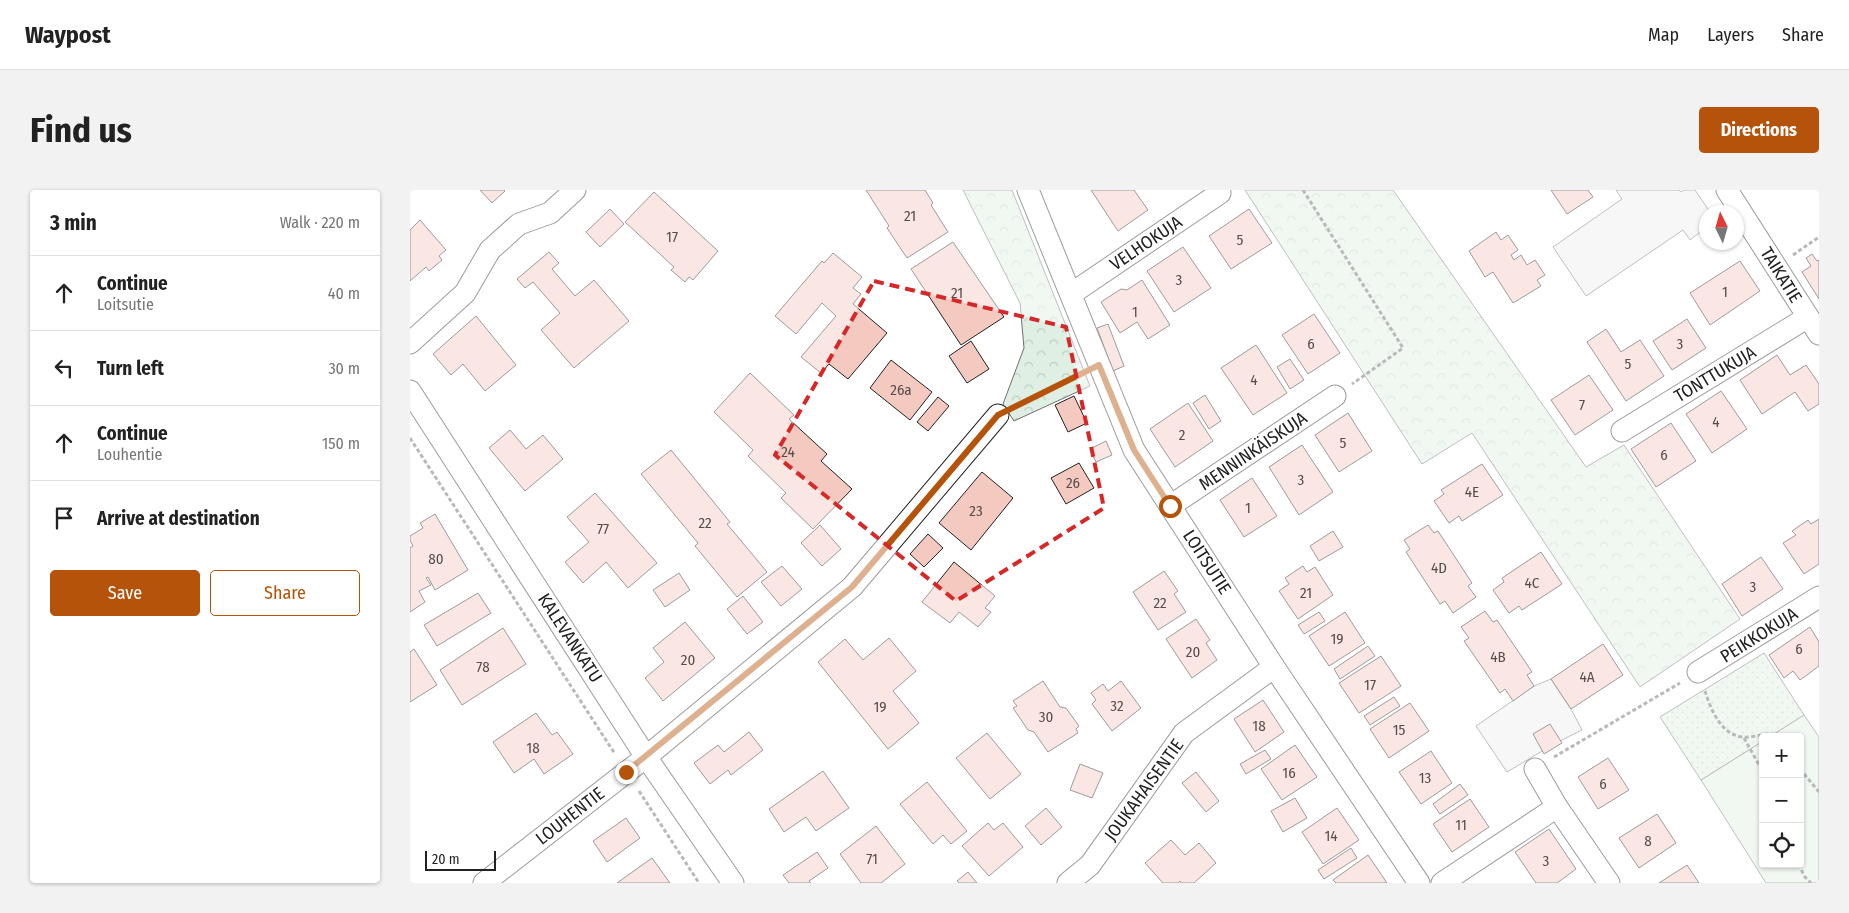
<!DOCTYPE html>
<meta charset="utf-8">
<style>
:root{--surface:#fff;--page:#f2f2f2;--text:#222;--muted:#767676;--line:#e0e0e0;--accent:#b45309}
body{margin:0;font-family:"Fira Sans Condensed",sans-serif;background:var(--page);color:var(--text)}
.controls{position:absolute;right:15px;bottom:15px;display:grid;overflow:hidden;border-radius:5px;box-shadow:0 1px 4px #0004}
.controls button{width:45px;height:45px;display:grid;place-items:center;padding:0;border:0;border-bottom:1px solid var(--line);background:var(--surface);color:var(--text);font:25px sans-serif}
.compass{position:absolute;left:1289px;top:15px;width:45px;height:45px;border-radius:50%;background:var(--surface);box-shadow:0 1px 4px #0004;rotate:355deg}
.scale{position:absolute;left:15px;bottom:12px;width:71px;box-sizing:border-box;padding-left:5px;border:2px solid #222;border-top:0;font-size:14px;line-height:18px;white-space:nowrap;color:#222;-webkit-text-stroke:4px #fff;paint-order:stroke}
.stop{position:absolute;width:15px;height:15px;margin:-11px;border:4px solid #b45309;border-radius:50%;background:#fff}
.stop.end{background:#b45309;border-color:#fff;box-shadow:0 1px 5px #0008}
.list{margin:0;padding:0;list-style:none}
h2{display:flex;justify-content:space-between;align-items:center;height:65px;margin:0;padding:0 20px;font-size:21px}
h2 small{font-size:16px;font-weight:400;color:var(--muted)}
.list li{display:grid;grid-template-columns:32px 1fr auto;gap:15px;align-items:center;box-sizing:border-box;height:75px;padding:0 20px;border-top:1px solid var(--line)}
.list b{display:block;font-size:19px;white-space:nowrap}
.list p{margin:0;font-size:16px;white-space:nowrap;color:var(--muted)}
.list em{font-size:16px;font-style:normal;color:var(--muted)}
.actions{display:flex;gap:10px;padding:15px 20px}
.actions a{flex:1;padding:11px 0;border:1px solid var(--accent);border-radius:5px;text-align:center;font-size:18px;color:var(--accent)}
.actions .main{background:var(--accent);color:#fff}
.icon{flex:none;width:28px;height:28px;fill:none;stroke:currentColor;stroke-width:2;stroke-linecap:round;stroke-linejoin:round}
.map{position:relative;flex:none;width:1409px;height:693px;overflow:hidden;border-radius:5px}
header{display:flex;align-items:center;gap:30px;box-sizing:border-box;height:70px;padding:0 25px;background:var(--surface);border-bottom:1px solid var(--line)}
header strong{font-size:24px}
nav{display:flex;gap:28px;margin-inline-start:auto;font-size:18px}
.intro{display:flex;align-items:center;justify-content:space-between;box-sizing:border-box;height:120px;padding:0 30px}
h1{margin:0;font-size:35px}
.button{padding:12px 22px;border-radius:5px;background:var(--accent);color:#fff;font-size:18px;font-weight:700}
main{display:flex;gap:30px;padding:0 30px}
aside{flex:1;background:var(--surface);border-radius:5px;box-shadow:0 1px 4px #0004}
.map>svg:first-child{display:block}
</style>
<header>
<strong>Waypost</strong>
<nav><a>Map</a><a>Layers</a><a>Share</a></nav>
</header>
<div class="intro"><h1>Find us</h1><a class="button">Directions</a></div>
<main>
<aside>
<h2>3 min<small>Walk · 220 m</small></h2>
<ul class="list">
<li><svg class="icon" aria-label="ahead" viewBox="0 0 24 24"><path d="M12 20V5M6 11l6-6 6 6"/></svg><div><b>Continue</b><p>Loitsutie</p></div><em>40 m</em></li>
<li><svg class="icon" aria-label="left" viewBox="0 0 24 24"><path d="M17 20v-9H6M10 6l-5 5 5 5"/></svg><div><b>Turn left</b></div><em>30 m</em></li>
<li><svg class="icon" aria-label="ahead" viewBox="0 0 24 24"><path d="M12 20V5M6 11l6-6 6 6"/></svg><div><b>Continue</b><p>Louhentie</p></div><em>150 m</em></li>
<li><svg class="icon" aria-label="arrive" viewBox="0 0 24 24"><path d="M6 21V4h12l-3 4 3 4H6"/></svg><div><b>Arrive at destination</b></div></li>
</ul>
<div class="actions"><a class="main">Save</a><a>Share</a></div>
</aside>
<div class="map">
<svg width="1409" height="693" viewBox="0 0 1409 693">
<defs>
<pattern id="forest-crowns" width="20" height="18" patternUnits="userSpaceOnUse" patternTransform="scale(1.25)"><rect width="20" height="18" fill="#e0efe3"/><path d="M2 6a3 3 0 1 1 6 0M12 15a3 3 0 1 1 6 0" fill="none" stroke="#c0cdc2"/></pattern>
<pattern id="park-dots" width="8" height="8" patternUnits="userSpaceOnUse" patternTransform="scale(1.25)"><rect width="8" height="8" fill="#e0efe3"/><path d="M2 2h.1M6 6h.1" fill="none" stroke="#c0cdc2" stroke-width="1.8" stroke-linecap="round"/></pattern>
</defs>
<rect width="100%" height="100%" fill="#fff"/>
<path fill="#e0efe3" stroke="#6f6f6f" d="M1394,525L1409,547V693H1356L1291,590L1353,551V674H1390V547H1359Z"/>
<g fill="url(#forest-crowns)" stroke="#6f6f6f">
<path d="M553,0H602L680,196L604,231L593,214L614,158L610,113Z"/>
<path d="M835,0H983L1176,277L1214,255L1330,429L1230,497L1062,243L1012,274Z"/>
</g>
<path fill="url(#park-dots)" stroke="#6f6f6f" d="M1354,463L1394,525L1359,547H1353V551L1291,590L1250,527Z"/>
<g fill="#ededed" stroke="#6f6f6f">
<path d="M1206,0H1269L1271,2L1274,0H1285L1300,22H1296V38L1280,50L1273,40L1176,106L1143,57L1212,9Z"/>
<path d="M1141,489L1161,519L1172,540L1144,554L1097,582L1066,536L1124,496Z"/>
</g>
<g fill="#f3c9c0" stroke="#222">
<path d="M70,0H94L95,1L82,13Z"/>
<path d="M456,0H515L523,13L521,15L538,42L497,68L477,38L479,36Z"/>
<path d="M681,0H724L738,20L708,41Z"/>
<path d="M1141,0H1178L1183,7L1157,24Z"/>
<path d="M244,2L308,61L283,90L279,87L275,92L261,80L264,77L215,32Z"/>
<path d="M200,19L214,34L190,57L176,42Z"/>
<path d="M839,19L862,53L821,79L799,46Z"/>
<path d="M10,30L36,60L29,66L32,70L19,81L16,77L0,91V40Z"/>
<path d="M1086,42L1091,50L1098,45L1108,60L1101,65L1104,70L1111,65L1117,75L1125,70L1135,85L1127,90L1131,96L1103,113L1083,82L1075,87L1059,61Z"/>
<path d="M543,52L594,127L551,155L501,79Z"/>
<path d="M773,57L801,98L764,122L737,81Z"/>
<path d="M139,62L149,73L142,79L165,106L184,90L219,131L164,178L131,140L150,123L123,92L115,98L107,89Z"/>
<path d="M423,63L452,87L443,98L451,104L443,114L477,143L438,189L419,174L411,183L391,167L426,126L412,113L386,144L365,126L412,71L414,73Z"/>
<path d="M1402,64L1407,71L1409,70V109L1392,82L1401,76L1396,68Z"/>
<path d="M1330,71L1350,101L1300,135L1280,103Z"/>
<path d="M732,90L760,135L738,149L727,132L710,143L691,112L711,99L717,100Z"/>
<path d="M904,124L930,163L898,184L872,145Z"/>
<path d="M66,126L106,175L75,201L53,174L41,185L23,164Z"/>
<path d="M1277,129L1296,158L1262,180L1243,151Z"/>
<path d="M698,134L714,176L703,181L687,138Z"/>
<path d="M1196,139L1211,162L1230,150L1254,186L1216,211L1177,152Z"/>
<path d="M561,151L579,179L557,193L539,166Z"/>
<path d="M846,155L877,203L843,225L811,178Z"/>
<path d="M1367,165L1380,185L1396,175L1409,194V214L1398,221L1385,202L1352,224L1330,190Z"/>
<path d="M880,169L894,190L880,199L867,177Z"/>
<path d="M481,170L522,202L500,230L460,198Z"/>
<path d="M340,183L384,225L379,229L417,264L411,271L442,299L403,339L371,308L376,303L338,266L343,260L304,222Z"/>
<path d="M1179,185L1203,220L1165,245L1141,210Z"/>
<path d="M1311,201L1337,239L1302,263L1276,224Z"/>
<path d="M795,205L811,231L799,239L783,213Z"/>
<path d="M664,206L677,233L658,242L645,215Z"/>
<path d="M528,207L539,216L518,241L507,232Z"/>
<path d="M778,213L803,251L765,277L740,239Z"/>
<path d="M938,223L962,261L929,282L905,245Z"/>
<path d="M1261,233L1286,271L1246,297L1221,259Z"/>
<path d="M100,240L116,259L133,245L153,269L115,301L79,258Z"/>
<path d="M696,251L702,265L686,272L680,259Z"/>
<path d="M892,255L923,302L889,325L859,277Z"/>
<path d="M261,260L320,332L317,334L357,382L327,407L285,356L288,353L231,284Z"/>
<path d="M669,273L684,298L656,314L641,288Z"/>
<path d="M1072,274L1093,305L1052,331L1049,326L1039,333L1024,311L1034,304L1031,300Z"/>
<path d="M572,282L603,308L561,360L529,333Z"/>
<path d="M842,288L867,326L834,347L810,310Z"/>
<path d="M185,303L247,373L218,398L196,372L173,393L155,372L179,352L157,327Z"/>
<path d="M25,324L58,380L25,400L18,387L16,388L21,395L9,401L15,412L0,422V358L3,356L0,350V346L13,338L10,333Z"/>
<path d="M1409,329V374L1394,384L1373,353L1386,345L1382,341L1398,330L1401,334Z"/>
<path d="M410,335L431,359L412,376L391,353Z"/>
<path d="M1018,335L1024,343L1028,341L1062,393L1058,396L1066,407L1043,423L1035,411L1030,414L996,362L1000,359L994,350Z"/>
<path d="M923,341L933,357L909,371L900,356Z"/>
<path d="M518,344L533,358L514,377L500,364Z"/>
<path d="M1131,362L1152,394L1112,420L1109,416L1099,423L1083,400L1094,392L1092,388Z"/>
<path d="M1351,367L1373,399L1332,426L1312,394Z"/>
<path d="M544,372L585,406L575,418L581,422L568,437L549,422L540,433L512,412Z"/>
<path d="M372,376L392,399L371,416L351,392Z"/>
<path d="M893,376L897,382L905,377L923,405L888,429L869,401L879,394L875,388Z"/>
<path d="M754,381L768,401L764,404L776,422L748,440L723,402Z"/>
<path d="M269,383L280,400L255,417L243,400Z"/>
<path d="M68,403L81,423L27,456L14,435Z"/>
<path d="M333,406L353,432L337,444L317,419Z"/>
<path d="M1075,421L1083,432L1087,430L1122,482L1117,485L1124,496L1103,511L1095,499L1090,503L1054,451L1059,448L1051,437Z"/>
<path d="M909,422L915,431L894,444L888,435Z"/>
<path d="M935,422L955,453L919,476L899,446Z"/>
<path d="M786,429L800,450L796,453L807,470L782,488L756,449Z"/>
<path d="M275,432L305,468L253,511L235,488L254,472L243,458Z"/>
<path d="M1400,437L1409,452V476L1390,490L1383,481L1374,488L1359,465Z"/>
<path d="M93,438L116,474L52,515L30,480Z"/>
<path d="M479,448L506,481L483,501L509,533L478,559L408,472L435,449L453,470Z"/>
<path d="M1193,454L1213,485L1161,519L1141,489Z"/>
<path d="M958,456L965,466L930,489L924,479Z"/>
<path d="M4,459L27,495L0,512V462Z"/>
<path d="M971,466L991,496L949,523L929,493Z"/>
<path d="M633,491L650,517L656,518L669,536L666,539L668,543L638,562L624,542L618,540L603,518L607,516L603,511Z"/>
<path d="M711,491L731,518L702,541L682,514L686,510L681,503L693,494L698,501Z"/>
<path d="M984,507L990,516L960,535L954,526Z"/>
<path d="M853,510L874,542L845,562L824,529Z"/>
<path d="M1000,513L1019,541L979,568L960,539Z"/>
<path d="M126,523L142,545L147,542L163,564L134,584L124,569L104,583L83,552Z"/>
<path d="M1140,534L1152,553L1134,564L1123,544Z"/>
<path d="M339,542L353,560L321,585L318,580L300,594L284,573L308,555L314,562Z"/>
<path d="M577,543L611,584L580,609L546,568Z"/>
<path d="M885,555L907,587L872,610L851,579Z"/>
<path d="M855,560L861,569L836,584L830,574Z"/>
<path d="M1021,561L1042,593L1011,614L989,582Z"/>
<path d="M1198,568L1219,600L1188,619L1168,587Z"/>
<path d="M670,574L693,583L682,608L660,600Z"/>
<path d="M413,581L439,618L406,641L396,627L374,642L359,619Z"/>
<path d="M786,582L809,611L796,622L772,593Z"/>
<path d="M517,592L557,641L541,654L533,645L523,654L490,614Z"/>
<path d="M1050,594L1058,605L1030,624L1023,614Z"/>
<path d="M885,608L897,628L873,642L861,621Z"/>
<path d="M1060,609L1079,637L1042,662L1023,634Z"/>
<path d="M636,618L652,637L631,655L615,636Z"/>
<path d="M927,618L949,650L913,674L892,642Z"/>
<path d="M1247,624L1266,653L1229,678L1209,648Z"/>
<path d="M216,628L230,648L197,672L183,651Z"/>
<path d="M578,633L584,640L593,633L613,657L579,686L552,656Z"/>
<path d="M466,636L495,674L471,693H451L430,664Z"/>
<path d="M1139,639L1166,679L1147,693H1126L1105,662Z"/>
<path d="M761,650L775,665L789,653L806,673L784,693H771L770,691L768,693H753L735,673Z"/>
<path d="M941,658L947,668L914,689L908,680Z"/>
<path d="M407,662L418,678L399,691L401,693H379L373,685Z"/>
<path d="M958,665L977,693H926L923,690Z"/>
<path d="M242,668L260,693H207Z"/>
<path d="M1277,675L1289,693H1249Z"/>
<path d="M558,682L567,693H549L547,691Z"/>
</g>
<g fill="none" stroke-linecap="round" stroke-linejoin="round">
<defs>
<g id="street">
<path d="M618,0L724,260L864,477L1009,693"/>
<path d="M1317,0L1409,144"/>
<path d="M661,104L810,3"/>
<path d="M0,153L55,103L80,60L109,34L140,23L165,0"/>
<path d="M0,201L236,567L323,693"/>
<path d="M1212,241L1398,127"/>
<path d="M760,316L925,206"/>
<path d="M1288,482L1409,407"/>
<path d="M1125,579L1147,617L1199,693"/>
<path d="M74,693L236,567L442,397L588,225"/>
<path d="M658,693L680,675L774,543L864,477"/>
<path d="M1032,693L1147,617"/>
</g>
</defs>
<use href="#street" stroke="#222" stroke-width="23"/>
<g stroke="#646464" stroke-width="3" stroke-dasharray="4 2.5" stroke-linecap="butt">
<path d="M893,0L993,158L942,194"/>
<path d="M1383,65L1409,47"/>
<path d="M607,216L671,184"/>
<path d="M0,248L205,564"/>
<path d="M1295,501C1301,520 1311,545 1333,547C1340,548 1349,545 1357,544L1360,547"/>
<path d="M1334,548L1353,582"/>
<path d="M1144,567L1270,493"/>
<path d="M1390,579L1409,602"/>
<path d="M229,601L289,693"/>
<path d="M1389,674L1394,686L1401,693"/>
</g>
<use href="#street" stroke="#fff" stroke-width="21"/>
</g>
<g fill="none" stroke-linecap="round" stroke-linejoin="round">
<path stroke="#b45309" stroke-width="6" d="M216,582L442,397L588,225L689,175L724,260L760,316"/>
</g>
<path d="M0 0H1409V693H0ZM464,91L656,137L694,318L546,411L365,265Z" fill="#fff" fill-opacity=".55" fill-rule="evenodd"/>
<path fill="none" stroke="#d62828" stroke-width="4" stroke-dasharray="10 6" stroke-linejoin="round" d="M464,91L656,137L694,318L546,411L365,265Z"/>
<g text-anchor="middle" stroke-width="4" stroke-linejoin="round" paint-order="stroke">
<g font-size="15" fill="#564c4a">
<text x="500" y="31">21</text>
<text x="262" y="52">17</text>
<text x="830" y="55">5</text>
<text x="769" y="95">3</text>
<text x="1315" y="107">1</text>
<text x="547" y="108">21</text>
<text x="725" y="127">1</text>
<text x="901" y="159">6</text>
<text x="1270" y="159">3</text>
<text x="1218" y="179">5</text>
<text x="844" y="195">4</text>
<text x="491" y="205">26a</text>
<text x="1172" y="220">7</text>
<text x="1306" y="237">4</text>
<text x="772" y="250">2</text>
<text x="933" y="258">5</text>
<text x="378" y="267">24</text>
<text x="1254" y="270">6</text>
<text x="891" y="295">3</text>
<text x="663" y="298">26</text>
<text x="1062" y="307">4E</text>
<text x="838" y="323">1</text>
<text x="566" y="326">23</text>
<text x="295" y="338">22</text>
<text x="193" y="344">77</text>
<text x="26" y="374">80</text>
<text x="1029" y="383">4D</text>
<text x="1122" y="398">4C</text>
<text x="1343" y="402">3</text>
<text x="896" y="408">21</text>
<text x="750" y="418">22</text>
<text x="927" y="454">19</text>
<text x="1389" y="464">6</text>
<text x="783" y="467">20</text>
<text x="1088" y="472">4B</text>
<text x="278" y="475">20</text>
<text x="73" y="482">78</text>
<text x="1177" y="492">4A</text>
<text x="960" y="500">17</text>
<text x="707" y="521">32</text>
<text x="470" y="522">19</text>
<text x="636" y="532">30</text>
<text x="849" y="541">18</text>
<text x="989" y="545">15</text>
<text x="123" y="563">18</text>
<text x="879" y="588">16</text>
<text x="1015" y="593">13</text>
<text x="1193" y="599">6</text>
<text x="1051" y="640">11</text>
<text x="921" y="651">14</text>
<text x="1238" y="656">8</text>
<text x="462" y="674">71</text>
<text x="1136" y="676">3</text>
</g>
<g font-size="18" fill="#222" stroke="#fff">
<text transform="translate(736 53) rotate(-34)" y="6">VELHOKUJA</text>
<text transform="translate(1371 85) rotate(58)" y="6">TAIKATIE</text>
<text transform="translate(1305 184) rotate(-31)" y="6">TONTTUKUJA</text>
<text transform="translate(843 261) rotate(-34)" y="6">MENNINKÄISKUJA</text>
<text transform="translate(797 372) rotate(57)" y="6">LOITSUTIE</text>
<text transform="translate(1349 445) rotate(-32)" y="6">PEIKKOKUJA</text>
<text transform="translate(160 448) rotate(57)" y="6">KALEVANKATU</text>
<text transform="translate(734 600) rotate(-54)" y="6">JOUKAHAISENTIE</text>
<text transform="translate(160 626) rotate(-38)" y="6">LOUHENTIE</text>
</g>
</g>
</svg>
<div class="controls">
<button>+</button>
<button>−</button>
<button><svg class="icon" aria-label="locate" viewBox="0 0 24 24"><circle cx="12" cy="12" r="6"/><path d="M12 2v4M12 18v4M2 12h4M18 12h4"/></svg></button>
</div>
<svg class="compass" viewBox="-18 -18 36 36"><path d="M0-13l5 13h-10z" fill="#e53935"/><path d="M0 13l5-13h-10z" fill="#767676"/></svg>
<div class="scale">20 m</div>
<div class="stop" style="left:760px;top:316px"></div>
<div class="stop end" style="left:216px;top:582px"></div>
</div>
</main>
